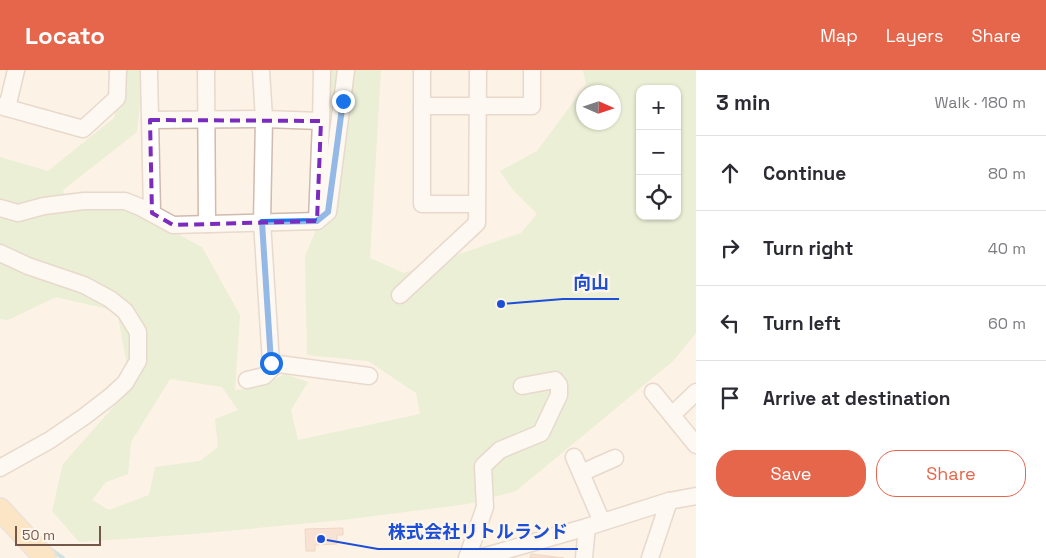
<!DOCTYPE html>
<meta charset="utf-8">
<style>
:root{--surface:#fff;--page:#f2f2f3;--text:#2b2b33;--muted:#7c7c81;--line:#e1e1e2;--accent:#e5664b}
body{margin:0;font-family:"Space Grotesk","Noto Sans JP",sans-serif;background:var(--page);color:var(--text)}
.controls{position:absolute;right:15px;top:15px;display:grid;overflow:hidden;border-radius:10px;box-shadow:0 1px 4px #0004}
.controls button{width:45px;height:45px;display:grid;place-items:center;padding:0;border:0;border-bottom:1px solid var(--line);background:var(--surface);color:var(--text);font:25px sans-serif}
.compass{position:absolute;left:576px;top:15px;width:45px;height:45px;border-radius:50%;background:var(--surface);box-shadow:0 1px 4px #0004;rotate:93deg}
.scale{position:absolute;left:15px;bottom:12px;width:86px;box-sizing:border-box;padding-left:5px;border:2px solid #75574a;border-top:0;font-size:14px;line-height:18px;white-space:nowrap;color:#75574a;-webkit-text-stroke:4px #fff6eb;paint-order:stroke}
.stop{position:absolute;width:15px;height:15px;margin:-11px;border:4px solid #1a73e8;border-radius:50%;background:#fff}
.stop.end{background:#1a73e8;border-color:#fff;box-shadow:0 1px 5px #0008}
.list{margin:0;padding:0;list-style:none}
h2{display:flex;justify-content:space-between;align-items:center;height:65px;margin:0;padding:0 20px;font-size:21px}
h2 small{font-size:16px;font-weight:400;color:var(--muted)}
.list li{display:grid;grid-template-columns:32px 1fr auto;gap:15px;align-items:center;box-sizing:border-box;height:75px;padding:0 20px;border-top:1px solid var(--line)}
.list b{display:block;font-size:19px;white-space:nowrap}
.list em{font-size:16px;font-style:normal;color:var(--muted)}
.actions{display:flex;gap:10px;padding:15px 20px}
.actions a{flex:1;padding:11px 0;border:1px solid var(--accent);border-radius:20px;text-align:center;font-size:18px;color:var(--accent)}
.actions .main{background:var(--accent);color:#fff}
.icon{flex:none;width:28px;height:28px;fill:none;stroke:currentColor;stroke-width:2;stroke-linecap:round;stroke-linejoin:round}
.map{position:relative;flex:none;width:696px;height:488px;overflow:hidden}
header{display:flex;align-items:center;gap:30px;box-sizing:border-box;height:70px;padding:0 25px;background:var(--accent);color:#fff}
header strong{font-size:24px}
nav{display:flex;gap:28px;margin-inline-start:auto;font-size:18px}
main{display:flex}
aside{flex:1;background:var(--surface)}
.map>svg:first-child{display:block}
</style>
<header>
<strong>Locato</strong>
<nav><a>Map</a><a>Layers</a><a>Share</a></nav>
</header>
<main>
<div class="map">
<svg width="696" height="488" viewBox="0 0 696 488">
<rect width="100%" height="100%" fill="#fcf2e5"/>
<path fill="#d5eac3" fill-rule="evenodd" d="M124,0H144L137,62L63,120L68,140L113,136L153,151L202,177L240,245L235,320L256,318L285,304L308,312L291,340L298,370L420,344L416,323L368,291L307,285L305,186L316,160L322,136L326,0H381L370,188L404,203L521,163L537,144L512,119L500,101L537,81L586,15L583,0H696V263L673,291L516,421L468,434L342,450L194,464L79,472L52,441L63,394L131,317L117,241L56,227L8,250L0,249V87L48,101L114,48ZM640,19H677V146H640ZM584,22H614V52H584ZM170,309L222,317L238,340L215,349L218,377L200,391L155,397L149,425L109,440L92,430L106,412L128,404L131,372Z"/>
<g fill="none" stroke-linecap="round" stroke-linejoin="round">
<path stroke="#a0d1d7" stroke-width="4" d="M50,479L63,488"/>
</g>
<g fill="#f1cfbd" stroke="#e4b59d">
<path d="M343,458V465H337V474L315,475V481H306L305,459Z"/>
<path d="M531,484L564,488H530Z"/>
</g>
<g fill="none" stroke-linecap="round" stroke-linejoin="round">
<defs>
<g id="minor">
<path d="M149,0L152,143"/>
<path d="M206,0L207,154"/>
<path d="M261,0L264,49L262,152L271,293L369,306"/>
<path d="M422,0V134H477"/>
<path d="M0,36L83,59L117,28L118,0"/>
<path d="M422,36H532V0"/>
<path d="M7,38L16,0"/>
<path d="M150,50L264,49L321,51"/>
<path d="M0,138L18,143L44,136L84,131H125L140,137L173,155L317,151L328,142L346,0"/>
<path d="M317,151L321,51L322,0"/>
<path d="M0,183L28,196L84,215L110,229L125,241L138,262V291L125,313L111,326L85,346L50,370L0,398"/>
<path d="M400,225L477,153L478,0"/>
<path d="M247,310L264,306L276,294"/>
<path d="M653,322L696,375"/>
<path d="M672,345L696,322"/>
<path d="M574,387L602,452"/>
<path d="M581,403L615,388"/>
<path d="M467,488L485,437L483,396L500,380L541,363L559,325V315L555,310L522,316"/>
<path d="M479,488L587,457L669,431L696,426"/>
<path d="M584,488L587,457"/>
<path d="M650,488L669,431"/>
</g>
<path id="major" d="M0,439L45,488"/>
</defs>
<use href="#minor" stroke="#d0bbae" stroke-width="19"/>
<use href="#major" stroke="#d8d0cc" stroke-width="24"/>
<use href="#minor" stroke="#fff" stroke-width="16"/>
<use href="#major" stroke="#fad49e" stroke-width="21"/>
</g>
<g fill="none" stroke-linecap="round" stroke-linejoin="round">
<path stroke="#1a73e8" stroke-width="6" d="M271,293L262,152L317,151L328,142L343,31"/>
</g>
<path d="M0 0H696V488H0ZM150,50L321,51L317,151L173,155L152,143Z" fill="#fcf2e5" fill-opacity=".55" fill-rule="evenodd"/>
<path fill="none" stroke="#7b2cbf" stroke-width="4" stroke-dasharray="10 6" stroke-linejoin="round" d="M150,50L321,51L317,151L173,155L152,143Z"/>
<path fill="none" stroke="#1d4ed8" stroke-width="2" d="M501 234L563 229H619M321 469L378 479H578"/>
<g fill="#1d4ed8" stroke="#fff6eb" stroke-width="2">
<circle cx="501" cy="234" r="5"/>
<circle cx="321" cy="469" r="5"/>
</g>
<g font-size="18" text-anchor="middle" font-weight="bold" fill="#1d4ed8" stroke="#fff6eb" stroke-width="5" stroke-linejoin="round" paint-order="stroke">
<text x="591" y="219">向山</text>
<text x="478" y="468">株式会社リトルランド</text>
</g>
</svg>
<div class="controls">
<button>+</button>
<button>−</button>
<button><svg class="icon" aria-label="locate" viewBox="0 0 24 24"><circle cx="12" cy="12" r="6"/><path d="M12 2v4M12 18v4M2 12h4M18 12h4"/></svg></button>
</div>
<svg class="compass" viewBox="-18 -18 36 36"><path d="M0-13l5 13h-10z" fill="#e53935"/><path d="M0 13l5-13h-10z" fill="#7c7c81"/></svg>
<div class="scale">50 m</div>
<div class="stop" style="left:271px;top:293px"></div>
<div class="stop end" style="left:343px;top:31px"></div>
</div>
<aside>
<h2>3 min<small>Walk · 180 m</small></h2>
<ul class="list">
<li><svg class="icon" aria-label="ahead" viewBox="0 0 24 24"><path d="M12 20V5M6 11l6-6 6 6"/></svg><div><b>Continue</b></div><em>80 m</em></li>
<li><svg class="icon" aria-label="right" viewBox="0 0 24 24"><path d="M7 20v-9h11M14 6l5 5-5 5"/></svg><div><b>Turn right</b></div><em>40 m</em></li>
<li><svg class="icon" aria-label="left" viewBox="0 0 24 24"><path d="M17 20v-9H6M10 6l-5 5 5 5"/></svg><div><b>Turn left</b></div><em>60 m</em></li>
<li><svg class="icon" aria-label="arrive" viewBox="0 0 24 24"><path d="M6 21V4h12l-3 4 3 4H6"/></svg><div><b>Arrive at destination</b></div></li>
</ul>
<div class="actions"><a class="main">Save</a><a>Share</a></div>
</aside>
</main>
